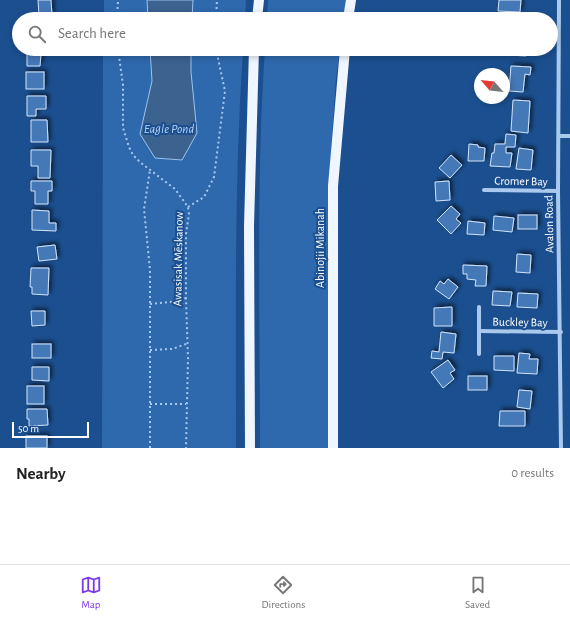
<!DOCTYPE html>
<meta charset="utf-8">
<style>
:root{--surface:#fff;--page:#f6f6f6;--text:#222;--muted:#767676;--line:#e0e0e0;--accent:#7c3aed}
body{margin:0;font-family:"Alegreya Sans",sans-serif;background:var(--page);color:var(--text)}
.compass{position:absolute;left:474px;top:68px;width:36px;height:36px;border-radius:50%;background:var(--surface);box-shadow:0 2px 6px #0003;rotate:298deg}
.scale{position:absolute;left:12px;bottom:10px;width:77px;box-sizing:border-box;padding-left:4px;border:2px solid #fff;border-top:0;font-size:11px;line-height:14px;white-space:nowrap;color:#fff;-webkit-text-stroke:3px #1b4f8f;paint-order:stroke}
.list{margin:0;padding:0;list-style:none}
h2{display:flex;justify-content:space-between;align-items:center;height:52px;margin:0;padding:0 16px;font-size:17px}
h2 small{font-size:13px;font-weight:400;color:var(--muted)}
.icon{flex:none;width:22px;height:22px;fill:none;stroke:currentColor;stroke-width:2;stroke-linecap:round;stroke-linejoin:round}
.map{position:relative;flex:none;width:570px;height:448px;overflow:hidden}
.search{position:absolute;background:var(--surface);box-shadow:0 2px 6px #0003;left:12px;right:12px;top:12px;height:44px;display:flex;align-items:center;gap:10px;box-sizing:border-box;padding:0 14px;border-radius:22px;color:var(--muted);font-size:15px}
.sheet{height:116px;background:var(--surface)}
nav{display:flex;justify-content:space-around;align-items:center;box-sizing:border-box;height:56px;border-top:1px solid var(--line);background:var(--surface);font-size:11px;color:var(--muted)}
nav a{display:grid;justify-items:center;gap:2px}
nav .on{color:var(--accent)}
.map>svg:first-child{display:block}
</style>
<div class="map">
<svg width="570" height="448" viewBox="0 0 570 448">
<defs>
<filter id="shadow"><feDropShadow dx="2.5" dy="-2.5" stdDeviation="2" flood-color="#0009"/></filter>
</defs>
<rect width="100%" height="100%" fill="#1b4f8f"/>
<g fill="#2e69ad">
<path d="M104,0H246L245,19H104Z"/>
<path d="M268,0H347L344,19H267Z"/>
<path d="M103,49H243C234,182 236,315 236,448H102Z"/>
<path d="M265,49H340L336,78L329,183L328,448H260C260,315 256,182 265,49Z"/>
</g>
<g fill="#3c6290" stroke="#9cc4f0">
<path d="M147,0H193L192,19H148Z"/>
<path d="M150,49H191V72L197,133L182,160L155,158L140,134L152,81Z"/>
</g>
<g fill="#4478b7" stroke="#cfe3fa" filter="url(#shadow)">
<path d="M38,0H51L52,15L39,16Z"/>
<path d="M499,0H521L520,12L498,11Z"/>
<path d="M27,49H46V54H41L40,66H27Z"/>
<path d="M509,49H526V56L509,55Z"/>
<path d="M511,66L531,67L530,75L525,74L523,92L509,91Z"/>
<rect x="26" y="72" width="18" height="17"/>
<path d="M27,96H46V109H36V116H27Z"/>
<path d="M513,100L530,101L528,133L511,131Z"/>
<path d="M31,120H47L48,142H31Z"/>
<path d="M506,134L516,135L515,147H506V153H512L510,167L490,166L492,153H494L495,144H505Z"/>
<path d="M469,144L478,145V147L485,148L484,161H468Z"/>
<path d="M519,148L533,150L531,170L516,169Z"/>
<path d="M31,150H51L50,178H38V166H31Z"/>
<path d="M451,155L462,165L450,178L439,168Z"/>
<path d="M31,181H52V191H48V204H35V191H31Z"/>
<path d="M449,181L450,200L436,201L435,182Z"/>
<path d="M451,206L460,214L456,219L461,223L451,234L437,220Z"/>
<path d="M32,210L49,211V223H56V231L32,230Z"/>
<rect x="518" y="215" width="19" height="14"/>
<path d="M494,216L514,218L512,232L493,230Z"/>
<path d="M468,221L485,223L484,235L467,234Z"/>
<path d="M55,245L57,259L39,261L37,247Z"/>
<path d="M517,254L531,255L530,273L516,272Z"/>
<path d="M463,265L487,266L486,286H475L476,280L467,279V274H463Z"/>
<path d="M31,268H49L48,295L32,294V287H30Z"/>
<path d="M448,279L458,287L449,299L435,289L440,281L444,284Z"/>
<path d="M493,291L512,292L510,306L492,305Z"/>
<path d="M518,293L538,294L537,308L517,307Z"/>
<path d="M452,307V326H434V308Z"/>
<path d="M31,311H45V325L32,326Z"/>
<path d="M441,332L456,334L454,353L443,352L442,359L431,358L432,351L439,352Z"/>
<rect x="32" y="344" width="19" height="14"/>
<path d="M519,353L530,354L529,359H538L537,374L517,373Z"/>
<path d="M494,356H514V371L494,370Z"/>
<path d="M448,360L455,370L450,373L454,379L443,388L431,372Z"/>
<path d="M32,367H49V381L32,380Z"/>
<rect x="468" y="376" width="19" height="14"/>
<rect x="27" y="386" width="17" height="18"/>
<path d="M519,390L532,391L530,409L517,407Z"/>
<path d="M27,409H47L48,425L29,426V419H27Z"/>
<path d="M500,411H525V426H499Z"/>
<rect x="26" y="436" width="21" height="12"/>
</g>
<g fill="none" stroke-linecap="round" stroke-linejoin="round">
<g stroke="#a9c9ee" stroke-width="2" stroke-dasharray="2 3" stroke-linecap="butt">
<path d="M117,19L118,0"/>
<path d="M216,19L217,0"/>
<path d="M118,49L123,85V128L129,147L133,155L141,163L175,189L188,207L189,214L186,234V298L188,359L186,448"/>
<path d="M188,207L204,197L214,177L225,91L216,49"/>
<path d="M150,304L179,301L186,298"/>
<path d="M150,350L172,349L186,344"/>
<path d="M150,404H186"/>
<path d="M150,448V270L144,209L150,170"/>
</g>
<g stroke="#a9c9ee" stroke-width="4">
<path d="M559,0L558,191L561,448"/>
<path d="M559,136H570"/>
<path d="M484,190L558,191"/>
<path d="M479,331L561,332"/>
<path d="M479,354V307"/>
</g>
<g stroke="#f0f6ff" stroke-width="10">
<path d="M257,19L259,0"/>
<path d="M348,19L351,0"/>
<path d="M250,448L249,226L254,49"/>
<path d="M333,448V186L345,49"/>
</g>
</g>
<g text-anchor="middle" stroke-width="4" stroke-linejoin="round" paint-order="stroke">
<g font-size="12" fill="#fff" stroke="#1b4f8f">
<text transform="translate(521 181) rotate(1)" y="4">Cromer Bay</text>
<text transform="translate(549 224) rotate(-91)" y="4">Avalon Road</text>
<text transform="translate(320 248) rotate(-90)" y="4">Abinojii Mikanah</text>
<text transform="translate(178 259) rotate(-89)" y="4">Awasisak Mēskanow</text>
<text transform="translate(520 322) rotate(1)" y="4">Buckley Bay</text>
</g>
<g font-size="13" font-style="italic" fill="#b5d3f5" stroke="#1b4f8f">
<text x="169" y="133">Eagle Pond</text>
</g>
</g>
</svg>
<svg class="compass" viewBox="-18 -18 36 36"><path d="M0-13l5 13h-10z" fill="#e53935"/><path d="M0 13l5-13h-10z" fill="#767676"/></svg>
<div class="scale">50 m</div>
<div class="search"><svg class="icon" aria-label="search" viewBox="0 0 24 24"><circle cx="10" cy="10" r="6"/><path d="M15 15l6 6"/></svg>Search here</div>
</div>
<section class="sheet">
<h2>Nearby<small>0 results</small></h2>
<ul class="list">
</ul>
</section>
<nav>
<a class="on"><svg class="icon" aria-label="map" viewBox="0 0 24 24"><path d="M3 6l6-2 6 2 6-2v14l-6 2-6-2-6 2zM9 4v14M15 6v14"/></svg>Map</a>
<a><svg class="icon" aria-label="directions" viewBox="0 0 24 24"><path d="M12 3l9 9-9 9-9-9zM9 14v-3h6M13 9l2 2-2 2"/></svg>Directions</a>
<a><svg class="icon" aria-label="saved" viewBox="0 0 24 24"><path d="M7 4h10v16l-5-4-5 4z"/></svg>Saved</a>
</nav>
